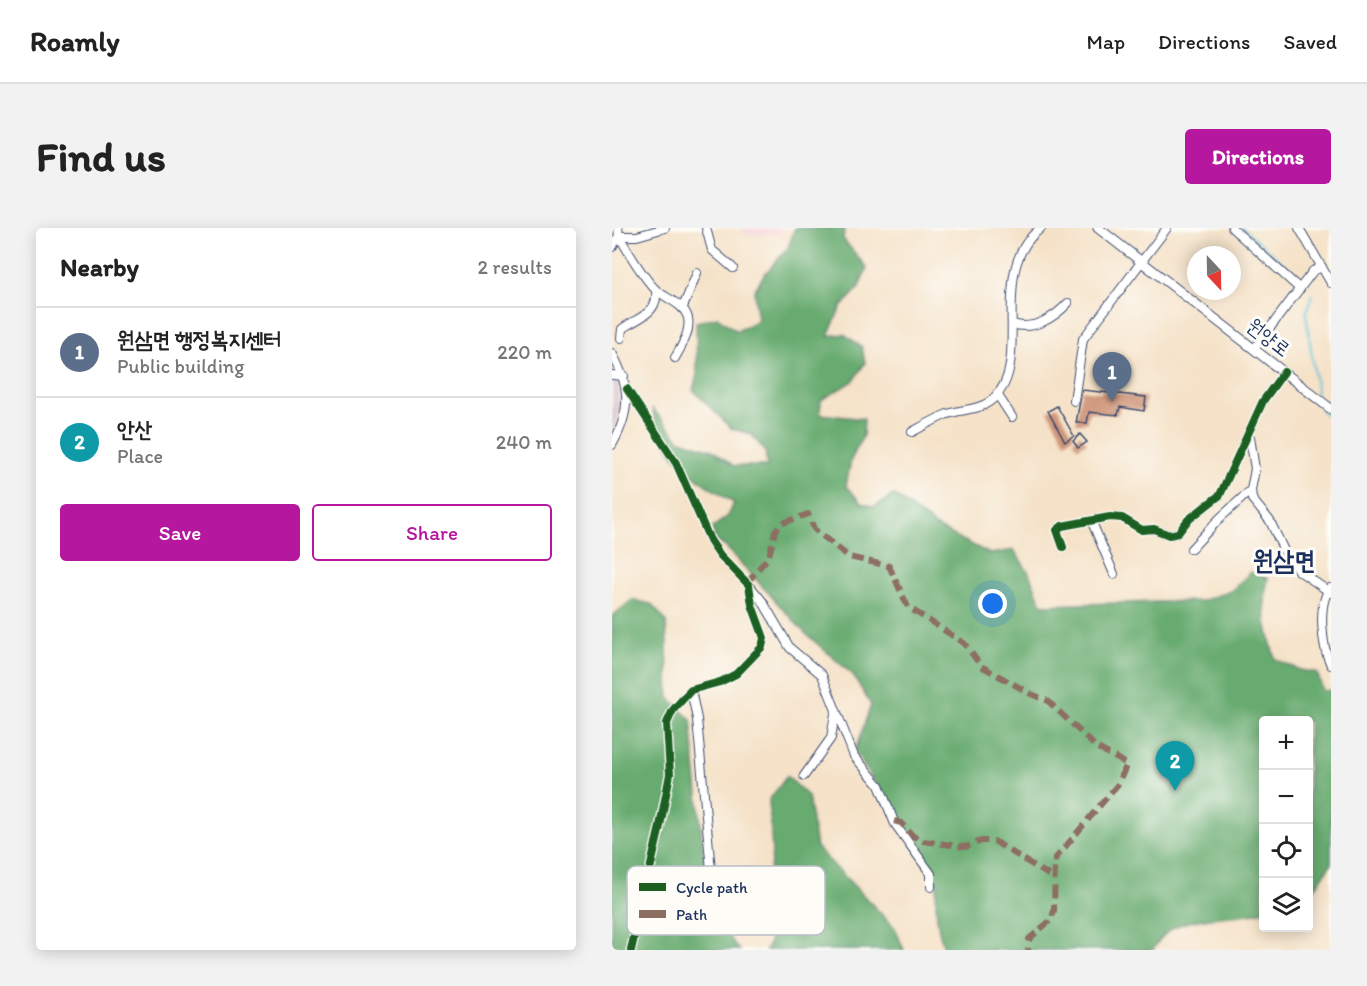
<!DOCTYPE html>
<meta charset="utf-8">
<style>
:root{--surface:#fff;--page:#f2f2f2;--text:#222;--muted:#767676;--line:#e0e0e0;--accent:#b5179e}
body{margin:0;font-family:Itim,"Poor Story",sans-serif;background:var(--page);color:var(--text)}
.controls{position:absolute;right:18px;bottom:18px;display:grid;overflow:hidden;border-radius:6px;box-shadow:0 3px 15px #0003}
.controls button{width:54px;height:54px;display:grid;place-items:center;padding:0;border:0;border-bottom:2px solid var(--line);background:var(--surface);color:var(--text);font:30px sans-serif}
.compass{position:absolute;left:575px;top:18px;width:54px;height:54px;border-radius:50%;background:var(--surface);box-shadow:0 3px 15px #0003;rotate:158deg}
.you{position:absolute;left:381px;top:376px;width:21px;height:21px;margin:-15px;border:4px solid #fff;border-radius:50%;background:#1a73e8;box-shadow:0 0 0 9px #1a73e833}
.badge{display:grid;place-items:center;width:39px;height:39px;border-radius:50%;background:var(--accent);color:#fff;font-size:20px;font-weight:700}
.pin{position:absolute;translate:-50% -50px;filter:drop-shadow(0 2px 3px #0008)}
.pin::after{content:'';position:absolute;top:32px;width:21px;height:18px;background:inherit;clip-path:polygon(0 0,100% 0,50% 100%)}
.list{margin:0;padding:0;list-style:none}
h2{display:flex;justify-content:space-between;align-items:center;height:78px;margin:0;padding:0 24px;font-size:26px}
h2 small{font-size:20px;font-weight:400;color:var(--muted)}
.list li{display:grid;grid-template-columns:39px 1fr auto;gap:18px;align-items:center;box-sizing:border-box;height:90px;padding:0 24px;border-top:2px solid var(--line)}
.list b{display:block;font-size:22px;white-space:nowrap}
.list p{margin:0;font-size:20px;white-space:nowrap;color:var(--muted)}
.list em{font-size:20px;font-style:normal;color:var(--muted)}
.actions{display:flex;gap:12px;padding:18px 24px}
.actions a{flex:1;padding:14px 0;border:2px solid var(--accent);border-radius:6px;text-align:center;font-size:21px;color:var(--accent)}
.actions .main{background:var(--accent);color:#fff}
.icon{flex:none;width:33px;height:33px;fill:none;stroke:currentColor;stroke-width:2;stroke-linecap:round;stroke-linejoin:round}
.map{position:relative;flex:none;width:719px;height:722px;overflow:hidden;border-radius:6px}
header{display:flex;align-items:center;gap:36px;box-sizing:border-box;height:84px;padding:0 30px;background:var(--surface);border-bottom:2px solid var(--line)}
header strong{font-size:28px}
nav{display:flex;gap:33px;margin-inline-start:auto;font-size:21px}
.intro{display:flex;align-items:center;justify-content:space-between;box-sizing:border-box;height:144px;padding:0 36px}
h1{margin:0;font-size:42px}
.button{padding:15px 27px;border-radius:6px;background:var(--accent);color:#fff;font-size:21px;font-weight:700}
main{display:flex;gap:36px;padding:0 36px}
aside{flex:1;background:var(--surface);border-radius:6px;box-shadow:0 3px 15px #0003}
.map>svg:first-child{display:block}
</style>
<header>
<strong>Roamly</strong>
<nav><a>Map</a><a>Directions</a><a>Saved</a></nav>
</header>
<div class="intro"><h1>Find us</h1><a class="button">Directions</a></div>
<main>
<aside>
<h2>Nearby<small>2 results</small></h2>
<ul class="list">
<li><span class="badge" style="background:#5c6f8a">1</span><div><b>원삼면 행정복지센터</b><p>Public building</p></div><em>220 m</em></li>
<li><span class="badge" style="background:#0f9aa8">2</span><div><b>안산</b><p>Place</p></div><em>240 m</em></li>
</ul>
<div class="actions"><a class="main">Save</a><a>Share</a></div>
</aside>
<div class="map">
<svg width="719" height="722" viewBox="0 0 719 722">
<rect width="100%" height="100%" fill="#fdfcf7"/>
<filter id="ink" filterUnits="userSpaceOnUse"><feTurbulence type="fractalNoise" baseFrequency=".0167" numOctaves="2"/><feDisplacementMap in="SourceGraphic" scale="12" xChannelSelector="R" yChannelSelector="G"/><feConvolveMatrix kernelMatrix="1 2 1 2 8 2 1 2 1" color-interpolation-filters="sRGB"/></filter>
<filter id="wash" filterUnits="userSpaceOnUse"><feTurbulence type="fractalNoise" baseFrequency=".008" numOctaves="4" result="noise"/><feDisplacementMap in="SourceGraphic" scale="24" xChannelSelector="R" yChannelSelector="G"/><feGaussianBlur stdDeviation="1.35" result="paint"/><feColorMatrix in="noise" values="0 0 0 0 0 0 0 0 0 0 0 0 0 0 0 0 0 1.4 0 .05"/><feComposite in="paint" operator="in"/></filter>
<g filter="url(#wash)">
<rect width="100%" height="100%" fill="#f5e2c8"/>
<path fill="#f7cfd5" d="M131,0H171L166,7L131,6Z"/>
<path fill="#d2bdc8" d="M0,142L7,152L8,183L0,204Z"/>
<g fill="#68ab6f" stroke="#426d66" stroke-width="1.5">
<path d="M183,0H233L231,11L255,40L246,61L229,79L216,108L232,106L250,119L253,135L241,153L209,172L208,186L252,191L251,208L239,232L234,258L250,275L262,279L282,267L325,299L378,326L402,322L417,345L430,377L589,373L619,363L639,344L656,350C649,379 655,402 663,431L688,442L705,445L711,463L719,462V636L704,659L697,662L696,493H652L651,683C614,694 561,681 541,722H333C324,699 323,679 325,655L243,523L259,477L241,447L193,405L114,319L104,313L100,300L116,288L122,275C79,248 52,230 40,180L68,212L100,222L122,238H155L153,223L139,206L120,201L81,162L85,146L84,94L105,89L125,103L146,92L142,63L152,47L176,20Z"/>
<path d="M20,372L39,376L54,393L57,470L79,492L94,652L100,686L127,722H0V388Z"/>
<path d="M175,548L196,568L204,619L283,700L292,722H153L158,715L153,684L160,624L157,572Z"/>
</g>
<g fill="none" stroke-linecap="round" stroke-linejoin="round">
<g stroke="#57bfd4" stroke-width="2">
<path d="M630,0L687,49"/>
<path d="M700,67L694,86L705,165"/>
<path d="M708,176L710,183L719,190"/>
</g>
</g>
<g id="blocks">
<g fill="#cf967a">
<path d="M470,162L534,169L532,183L508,179L506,187L477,184L475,195H464Z"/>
<path d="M445,178L462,208L453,214L436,183Z"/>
<path d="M468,206L475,214L466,220L461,213Z"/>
</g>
</g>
</g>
<g filter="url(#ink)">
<use href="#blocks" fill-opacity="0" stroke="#3c4a6e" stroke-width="1.5"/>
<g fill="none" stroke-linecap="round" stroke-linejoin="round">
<defs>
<g id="minor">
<path d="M94,0L100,22L121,40"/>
<path d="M620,0L688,61"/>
<path d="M687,0L719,55"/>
<path d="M7,8C17,25 28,45 42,60C53,71 72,75 76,90C79,104 69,119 63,130"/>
<path d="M7,8H25L53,0"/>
<path d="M0,19L7,8L6,0"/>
<path d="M71,79L85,45"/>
<path d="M401,96C421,103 442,90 456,75"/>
<path d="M9,110L10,101C26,89 47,86 44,62"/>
<path d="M642,121L701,43L710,39"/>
<path d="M0,125C19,160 19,183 0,217"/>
<path d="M0,147L12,148"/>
<path d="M15,161L64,235L98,312L108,327L137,357L140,377L152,410L150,419L124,446L108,454L79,462L61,482L55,495L58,546L47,603L19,722"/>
<path d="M385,166L400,189"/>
<path d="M462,173L471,111L555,0"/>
<path d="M300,204C311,198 322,192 333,187C347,181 365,183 377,174C426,140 371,43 429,0"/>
<path d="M639,262L640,271L658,293L674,327L687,343L719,365"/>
<path d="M479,292L502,346"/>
<path d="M451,319L445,302L450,298L498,289L510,290L530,302L542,301L557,307L566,305L576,292L608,267L651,173L672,144"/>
<path d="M579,321L608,290L639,262L643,241L638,209"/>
<path d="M138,358L151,374L178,420L210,447L242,528L267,557L283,596L319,646V659"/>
<path d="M718,360C705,377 710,419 719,437"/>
<path d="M79,462L85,491L99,642"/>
<path d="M192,548L219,510L223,486"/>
</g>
<path id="major" d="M486,0L719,181"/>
</defs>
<use href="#minor" stroke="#3c4a6e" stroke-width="10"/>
<use href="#major" stroke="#3c4a6e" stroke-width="11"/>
<use href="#minor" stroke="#fff" stroke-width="8"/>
<use href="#major" stroke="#fff" stroke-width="9"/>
<g stroke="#8d6e63" stroke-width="6" stroke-dasharray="12 6" stroke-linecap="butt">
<path d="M135,355L157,328L163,303L168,296L196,286L202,301L237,329L277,338L296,379L352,415L369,438L419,466L436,473L484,519L515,536L506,556L443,631L442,683L439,692L417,711L416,722"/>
<path d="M282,593L289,595L301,608L311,613L354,619L369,613H382L440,649"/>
</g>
<defs>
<g id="cycleway">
<path d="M15,161L64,235L98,312L108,327L137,357L140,377L152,410L150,419L124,446L108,454L79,462L61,482L55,495L58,546L47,603L19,722"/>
<path d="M451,319L445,302L450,298L498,289L510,290L530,302L542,301L557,307L566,305L576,292L608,267L651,173L672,144"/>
</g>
</defs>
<use href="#cycleway" stroke="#fdfcf7" stroke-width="11"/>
<use href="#cycleway" stroke="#1b5e20" stroke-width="8"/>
</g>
</g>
<g text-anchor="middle" stroke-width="6" stroke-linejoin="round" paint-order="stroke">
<g font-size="20" fill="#1b2f5e" stroke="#fdfcf7">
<text transform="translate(657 109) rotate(38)" y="7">원양로</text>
</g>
<g font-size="26" font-weight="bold" fill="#1b2f5e" stroke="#fdfcf7">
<text x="672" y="341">원삼면</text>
</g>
</g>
<rect x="15" y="638" width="198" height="69" rx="9" fill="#fdfcf7" stroke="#b9bec9" stroke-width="1.5"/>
<rect x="27" y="655" width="27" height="8" fill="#1b5e20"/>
<rect x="27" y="682" width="27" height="8" fill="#8d6e63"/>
<g font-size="16" fill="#1b2f5e">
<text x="64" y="665">Cycle path</text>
<text x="64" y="692">Path</text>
</g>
</svg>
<div class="controls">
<button>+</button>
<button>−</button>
<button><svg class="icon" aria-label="locate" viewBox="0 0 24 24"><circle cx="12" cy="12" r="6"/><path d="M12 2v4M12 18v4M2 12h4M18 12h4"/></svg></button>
<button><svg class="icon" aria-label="layers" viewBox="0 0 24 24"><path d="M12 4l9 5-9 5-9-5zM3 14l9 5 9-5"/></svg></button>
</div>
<svg class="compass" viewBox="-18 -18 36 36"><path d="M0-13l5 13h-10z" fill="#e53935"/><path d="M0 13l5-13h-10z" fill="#767676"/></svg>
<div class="you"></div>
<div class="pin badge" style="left:500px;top:174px;background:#5c6f8a">1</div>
<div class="pin badge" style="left:563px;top:563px;background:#0f9aa8">2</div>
</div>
</main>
